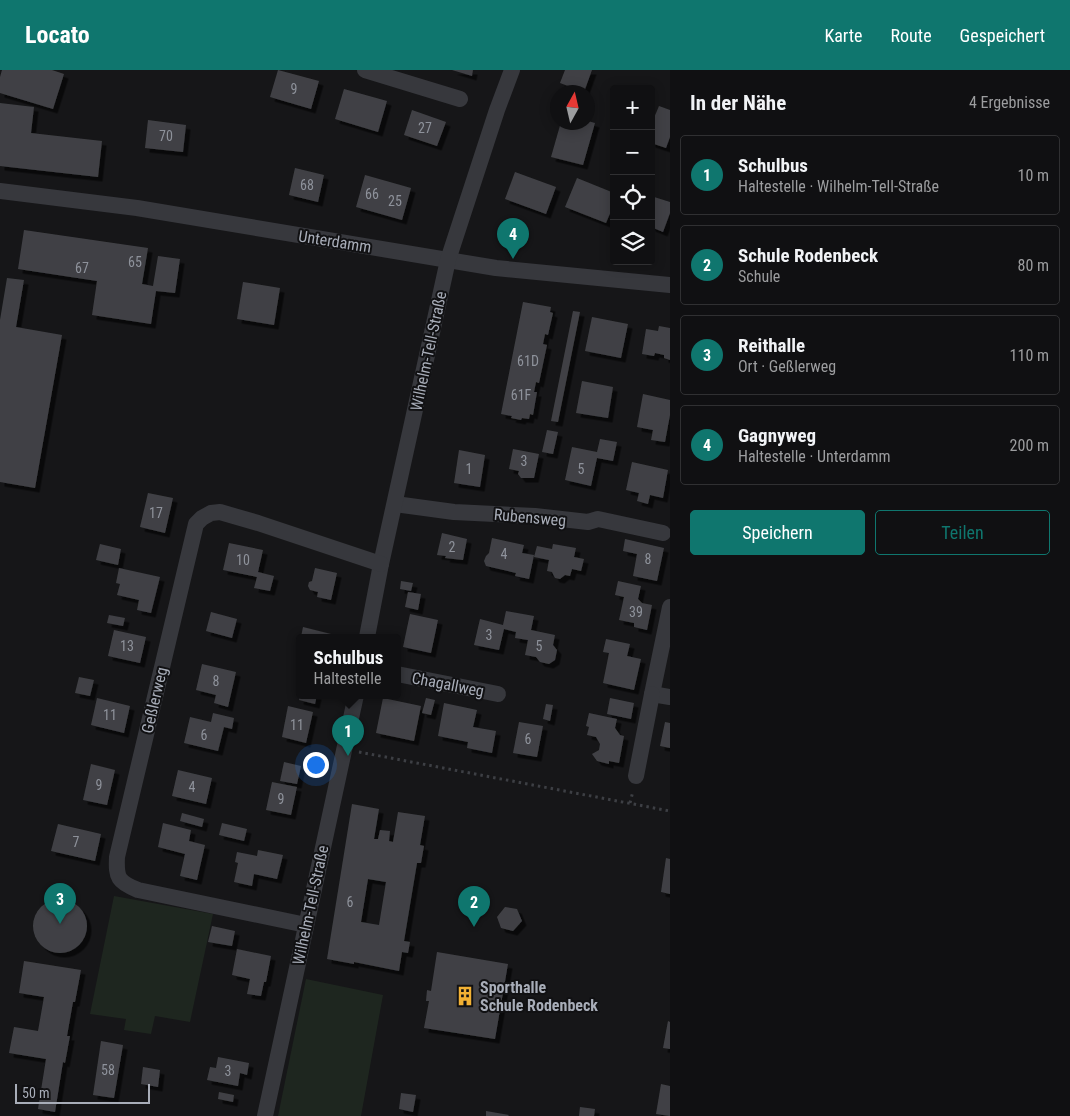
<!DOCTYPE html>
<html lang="de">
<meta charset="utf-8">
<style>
:root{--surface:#101012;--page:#1e1e20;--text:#f1f3f6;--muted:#9c9d9f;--line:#303032;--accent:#0f766e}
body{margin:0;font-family:"Roboto Condensed",sans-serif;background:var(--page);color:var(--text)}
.controls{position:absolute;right:15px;top:15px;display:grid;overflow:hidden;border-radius:5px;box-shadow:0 2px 12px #0003}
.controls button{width:45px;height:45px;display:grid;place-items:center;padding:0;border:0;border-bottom:1px solid var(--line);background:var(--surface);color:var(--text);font:25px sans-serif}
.compass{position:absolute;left:550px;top:15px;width:45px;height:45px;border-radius:50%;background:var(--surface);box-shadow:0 2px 12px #0003;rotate:8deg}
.scale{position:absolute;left:15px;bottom:12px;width:135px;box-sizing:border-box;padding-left:5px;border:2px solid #a8adb8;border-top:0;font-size:14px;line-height:18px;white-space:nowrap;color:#a8adb8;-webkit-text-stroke:4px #111113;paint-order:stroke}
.you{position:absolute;left:315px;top:694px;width:18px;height:18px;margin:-12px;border:4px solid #fff;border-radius:50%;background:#1a73e8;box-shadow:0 0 0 8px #1a73e833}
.badge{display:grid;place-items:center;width:32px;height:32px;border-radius:50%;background:var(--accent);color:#fff;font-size:16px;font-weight:700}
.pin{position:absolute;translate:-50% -41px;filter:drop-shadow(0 1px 2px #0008)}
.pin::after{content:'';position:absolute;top:26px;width:18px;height:15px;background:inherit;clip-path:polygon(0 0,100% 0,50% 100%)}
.popup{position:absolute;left:296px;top:564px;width:105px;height:65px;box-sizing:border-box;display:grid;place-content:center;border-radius:5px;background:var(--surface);filter:drop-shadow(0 1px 4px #0005);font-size:16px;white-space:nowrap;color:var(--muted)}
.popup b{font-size:19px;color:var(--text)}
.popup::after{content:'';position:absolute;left:50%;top:100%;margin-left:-10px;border:10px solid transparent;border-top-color:var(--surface)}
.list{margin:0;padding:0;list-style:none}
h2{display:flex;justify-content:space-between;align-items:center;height:65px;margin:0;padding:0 20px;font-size:21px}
h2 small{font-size:16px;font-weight:400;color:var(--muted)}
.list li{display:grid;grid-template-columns:32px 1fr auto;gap:15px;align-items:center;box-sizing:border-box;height:80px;margin:0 10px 10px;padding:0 10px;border:1px solid var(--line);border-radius:5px}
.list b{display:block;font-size:19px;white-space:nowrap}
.list p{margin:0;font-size:16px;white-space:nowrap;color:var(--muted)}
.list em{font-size:16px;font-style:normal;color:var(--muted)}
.actions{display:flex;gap:10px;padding:15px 20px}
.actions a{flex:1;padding:11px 0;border:1px solid var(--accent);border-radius:5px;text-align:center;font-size:18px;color:var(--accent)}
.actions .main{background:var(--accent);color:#fff}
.icon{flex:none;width:28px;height:28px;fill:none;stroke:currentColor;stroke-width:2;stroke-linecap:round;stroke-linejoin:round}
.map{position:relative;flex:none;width:670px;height:1046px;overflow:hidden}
header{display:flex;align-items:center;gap:30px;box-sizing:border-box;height:70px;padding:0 25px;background:var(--accent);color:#fff}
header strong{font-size:24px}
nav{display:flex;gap:28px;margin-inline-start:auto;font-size:18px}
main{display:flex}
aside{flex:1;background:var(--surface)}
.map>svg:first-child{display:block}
</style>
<header>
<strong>Locato</strong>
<nav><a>Karte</a><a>Route</a><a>Gespeichert</a></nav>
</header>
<main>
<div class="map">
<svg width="670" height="1046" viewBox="0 0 670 1046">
<defs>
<filter id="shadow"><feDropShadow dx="4.5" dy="4.5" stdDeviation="0" flood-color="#0009"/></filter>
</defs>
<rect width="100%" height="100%" fill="#161618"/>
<g fill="#1e261f">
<path d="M114,826L213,844L190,952L155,946L151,964L124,960L126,949L90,944Z"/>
<path d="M306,909L383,925L361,1046H278Z"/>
</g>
<g fill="#404145" fill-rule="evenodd" filter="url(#shadow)">
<path d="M2,0H52L64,4L53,39L0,23V7Z"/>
<path d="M278,0L319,11L311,39L270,27Z"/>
<path d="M452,0H473L472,6Z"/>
<path d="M565,0H592L584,22L560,13Z"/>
<path d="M344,19L387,31L378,62L335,49Z"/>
<path d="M0,33L34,37L31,63L102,71L98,107L0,96Z"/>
<path d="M659,36L670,40V67L666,78L651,73V55Z"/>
<path d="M412,40L446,52L437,76L404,65Z"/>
<path d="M148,50L186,55L183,82L145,78Z"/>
<path d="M588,51L595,53L583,95L551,87L561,52H588Z"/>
<path d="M295,98L324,105L318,132L289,125Z"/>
<path d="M515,102L556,117L546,144L505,129Z"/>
<path d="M365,105L411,118L402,150L356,137Z"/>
<path d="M577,108L614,123V134L606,153L565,137Z"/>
<path d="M651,126L670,132V143L663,162L651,157Z"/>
<path d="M24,160L148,178L142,214L153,216L158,186L180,189L175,223L156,221L151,254L92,245L97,211L18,199Z"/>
<path d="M7,208L24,210L16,257L62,265L35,418L0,412V250Z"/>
<path d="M243,212L280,218L274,255L237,249Z"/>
<path d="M523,232L551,237L550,242L553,243L548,265L545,264L543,274L547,275L539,313L536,312L534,322H537L533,345L530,344L529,349L522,348L521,350L511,348L512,346L501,344Z"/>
<path d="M573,241L580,242L558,352L551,351Z"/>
<path d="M592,247L628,254L621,288L585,281Z"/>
<path d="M659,256L670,258V290L664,288V285L655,283L654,286L642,284L646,259L658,261Z"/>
<path d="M582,311L613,317L608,348L576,343Z"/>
<path d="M643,324L670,330V345L665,372L651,370L653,360L637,357Z"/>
<path d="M547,360L558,362L553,384L542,382Z"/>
<path d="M600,369L617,372L613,391L597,388L591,416L565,410L572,377L597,382Z"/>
<path d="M513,379L539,384L534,408H521L518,404L519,401L509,399Z"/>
<path d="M459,380L485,385L480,417L454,413Z"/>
<path d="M632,392L668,400L663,428L650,425L648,434L637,431L639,423L626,420Z"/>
<path d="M148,423L173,428L165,463L140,457Z"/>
<path d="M442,463L467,469L463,490L445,488L446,486L437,485Z"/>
<path d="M492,468L524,475L522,483L534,485L529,509L515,506L516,503L486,496L484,491L486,486L489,483Z"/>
<path d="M625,469L664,478L657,511L633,506L637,484L623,481Z"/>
<path d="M229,473L263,480L258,502L274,506L270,521L254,518L257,507L223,500Z"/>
<path d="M100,474L121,479L118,495L96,490Z"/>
<path d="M553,474L576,478L574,487L584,489L581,501L572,499L570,506L565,505L560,509L555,508L552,502L547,501L549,490L534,487L537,476L552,479Z"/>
<path d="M119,498L160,507L151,543L137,540L139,530L117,525L120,514L116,513Z"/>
<path d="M315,498L337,503L331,530L317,527L318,522L310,520L308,516L309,512L312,511Z"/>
<path d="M401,511L413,513L411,521L400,519Z"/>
<path d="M618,511L641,516L638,529L642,533L652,535L647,560L634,557V553L619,550L624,527L615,525Z"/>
<path d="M408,522L421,524L418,540L405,537Z"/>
<path d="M506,541L534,546L531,560L555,565L553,575L557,580L555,590L549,594L540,592L536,587L525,585L528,570L515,568L516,562L504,559L499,580L474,575L480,549L503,555Z"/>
<path d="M211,542L237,549L232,568L206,561Z"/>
<path d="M410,544L438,550L431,583L403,577Z"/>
<path d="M109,545L125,548L123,556L107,553Z"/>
<path d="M303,557L331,564L330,567H301Z"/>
<path d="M114,560L146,567L140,593L108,586Z"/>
<path d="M606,569L630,574L627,586L641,589L634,620L603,613L609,583L603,582Z"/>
<path d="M202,594L236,602L228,637L214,633L216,625L196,620Z"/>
<path d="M79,607L94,610L90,626L75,623Z"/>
<path d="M300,625H317L315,634L299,630Z"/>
<path d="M97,628L130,636L124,663L91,655Z"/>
<path d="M383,628L421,636L414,671L376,663Z"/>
<path d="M426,628L435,630L431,645L422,643Z"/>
<path d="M610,628L634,633L631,649L607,644Z"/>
<path d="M444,633L477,640L473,657L496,661L492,683L467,678L468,672L438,666Z"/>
<path d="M546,634L553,635L550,651L543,649Z"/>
<path d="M288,636L313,642L306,673L282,667Z"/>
<path d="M213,643L234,648L232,659L224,657L218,681L184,673L190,647L211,652Z"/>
<path d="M589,643L617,649L615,658L620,665L624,666L619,693L609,691V694L597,691L592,684L599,680L600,674L596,667L587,665L589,657L586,656Z"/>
<path d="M519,652L543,656L537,687L513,683Z"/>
<path d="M665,652L670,653V678L660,676Z"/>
<path d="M284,692L301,696L297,714L280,711Z"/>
<path d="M91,694L115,700L107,735L83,730Z"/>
<path d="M178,700L212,708L206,734L172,726Z"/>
<path d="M272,712L297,717L291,745L266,740Z"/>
<path d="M352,734L379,739L374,769H378L380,760L390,761L389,771L393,772L398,742L425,746L420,775L424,776L421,793H417L404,871L410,872L408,883L402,882L399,901L354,892V894L327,889ZM368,809L386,812L379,855L361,852Z"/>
<path d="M182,743L204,749L202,757L180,751Z"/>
<path d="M163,753L191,760L189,771L205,775L197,810L180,806L185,784L158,777Z"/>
<path d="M222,753L247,759L244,771L219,765Z"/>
<path d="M58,754L101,764L95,791L51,781Z"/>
<path d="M258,780L283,785L277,809L254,804L252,816L234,812L238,793L235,792L237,782L257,786Z"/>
<path d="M666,788L670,789V824L661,822Z"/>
<circle cx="60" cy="856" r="27"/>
<path d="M505,837L517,839L522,851L513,861L501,858L497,847Z"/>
<path d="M212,856L235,861L232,876L208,872Z"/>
<path d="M237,879L271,886L266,912H264L261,926L247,924L250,909L232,905Z"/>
<path d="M437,882L508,894L495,969L424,958L429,931H426L427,920L431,921Z"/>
<path d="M24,891L81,900L75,932H73L67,966H70L65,993L63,992L55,1042L38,1039L46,989L9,983L14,957L38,961L44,927L19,923Z"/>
<path d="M668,951L670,952V979L663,978Z"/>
<path d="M101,971L123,975L114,1028L93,1025Z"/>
<path d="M218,987L249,993L247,1005L240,1003L238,1016L207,1010L210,997L216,998Z"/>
<path d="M143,997L160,1000L158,1017L141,1014Z"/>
<path d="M661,1014L670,1016V1046L656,1044Z"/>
<path d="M219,1022L234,1025L233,1032L218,1029Z"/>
<path d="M401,1023L416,1025L413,1042L399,1039Z"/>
<path d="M580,1037L595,1039L594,1046H579Z"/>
<path d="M486,1041L509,1045L508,1046H486Z"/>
</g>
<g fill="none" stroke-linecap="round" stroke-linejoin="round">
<g stroke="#3d3f44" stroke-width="3" stroke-dasharray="2.5 4" stroke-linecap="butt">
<path d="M359,682L670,741"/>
<path d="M630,733L633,721"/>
</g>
<g stroke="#37383d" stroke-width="16">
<path d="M365,0L460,29"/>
<path d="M0,121L137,138L496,198L670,215"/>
<path d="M395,434L454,442L535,446L588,452L598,449L663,463"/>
<path d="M670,537L652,624L670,627"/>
<path d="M367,567L381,494L448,190L497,40L512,0"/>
<path d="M397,604L498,624"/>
<path d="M636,706L652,624"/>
<path d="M306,855L138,820C118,812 116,808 117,787L196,454L202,448L211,443L220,442L258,453L381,494"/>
<path d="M265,1046L356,625"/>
</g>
</g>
<defs>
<symbol id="building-bare" viewBox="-9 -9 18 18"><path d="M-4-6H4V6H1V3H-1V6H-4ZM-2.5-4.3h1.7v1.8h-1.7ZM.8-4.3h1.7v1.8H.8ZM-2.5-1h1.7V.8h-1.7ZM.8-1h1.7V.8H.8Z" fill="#f2b134" stroke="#111113" stroke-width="2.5" paint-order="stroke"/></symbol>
</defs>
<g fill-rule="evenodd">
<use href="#building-bare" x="451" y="912" width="28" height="28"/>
</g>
<g text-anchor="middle" stroke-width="4" stroke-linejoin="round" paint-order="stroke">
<g font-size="14" fill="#8e929b">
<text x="294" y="24">9</text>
<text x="425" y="63">27</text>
<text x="166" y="71">70</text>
<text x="307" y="120">68</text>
<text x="372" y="129">66</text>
<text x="395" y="136">25</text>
<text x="135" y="197">65</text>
<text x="82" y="203">67</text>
<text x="528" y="296">61D</text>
<text x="521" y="330">61F</text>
<text x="524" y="396">3</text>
<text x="469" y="404">1</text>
<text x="581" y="404">5</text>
<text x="156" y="448">17</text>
<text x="452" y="482">2</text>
<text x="504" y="489">4</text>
<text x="648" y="494">8</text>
<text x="243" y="495">10</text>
<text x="636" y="547">39</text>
<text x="489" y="570">3</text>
<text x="127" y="581">13</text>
<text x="539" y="581">5</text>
<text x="216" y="616">8</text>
<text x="110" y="650">11</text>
<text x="297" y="660">11</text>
<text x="204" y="670">6</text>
<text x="528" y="674">6</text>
<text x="99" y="720">9</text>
<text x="192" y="722">4</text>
<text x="281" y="734">9</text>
<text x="76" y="777">7</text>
<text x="350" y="837">6</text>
<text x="108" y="1005">58</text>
<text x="228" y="1006">3</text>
</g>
<g font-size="16" fill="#a8adb8" stroke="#111113">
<text transform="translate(335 171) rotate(9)" y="6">Unterdamm</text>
<text transform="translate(428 281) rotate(-78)" y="6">Wilhelm-Tell-Straße</text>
<text transform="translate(530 447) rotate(5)" y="6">Rubensweg</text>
<text transform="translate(448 614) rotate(11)" y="6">Chagallweg</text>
<text transform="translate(154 630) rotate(-77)" y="6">Geßlerweg</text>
<text transform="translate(310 835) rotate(-78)" y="6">Wilhelm-Tell-Straße</text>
</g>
<g font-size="16" font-weight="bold" fill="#a8adb8" stroke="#111113" text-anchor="start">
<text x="480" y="923">Sporthalle<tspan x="480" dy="18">Schule Rodenbeck</tspan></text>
</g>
</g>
</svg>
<div class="controls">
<button>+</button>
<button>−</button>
<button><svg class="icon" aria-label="locate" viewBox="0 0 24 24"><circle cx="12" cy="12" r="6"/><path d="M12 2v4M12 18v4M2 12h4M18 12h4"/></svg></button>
<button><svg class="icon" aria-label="layers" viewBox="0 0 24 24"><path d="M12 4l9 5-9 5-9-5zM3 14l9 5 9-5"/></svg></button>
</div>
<svg class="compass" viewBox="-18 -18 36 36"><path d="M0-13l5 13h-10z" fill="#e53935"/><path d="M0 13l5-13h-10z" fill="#9c9d9f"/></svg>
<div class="scale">50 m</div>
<div class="you"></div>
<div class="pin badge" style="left:348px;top:686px">1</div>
<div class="popup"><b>Schulbus</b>Haltestelle</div>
<div class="pin badge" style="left:474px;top:857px">2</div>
<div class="pin badge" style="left:60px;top:854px">3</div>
<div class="pin badge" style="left:513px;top:189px">4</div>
</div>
<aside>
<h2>In der Nähe<small>4 Ergebnisse</small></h2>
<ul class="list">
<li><span class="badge">1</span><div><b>Schulbus</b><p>Haltestelle · Wilhelm-Tell-Straße</p></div><em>10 m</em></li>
<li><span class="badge">2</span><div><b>Schule Rodenbeck</b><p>Schule</p></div><em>80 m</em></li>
<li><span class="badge">3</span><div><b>Reithalle</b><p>Ort · Geßlerweg</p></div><em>110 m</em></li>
<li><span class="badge">4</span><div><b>Gagnyweg</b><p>Haltestelle · Unterdamm</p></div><em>200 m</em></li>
</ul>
<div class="actions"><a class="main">Speichern</a><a>Teilen</a></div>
</aside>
</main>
